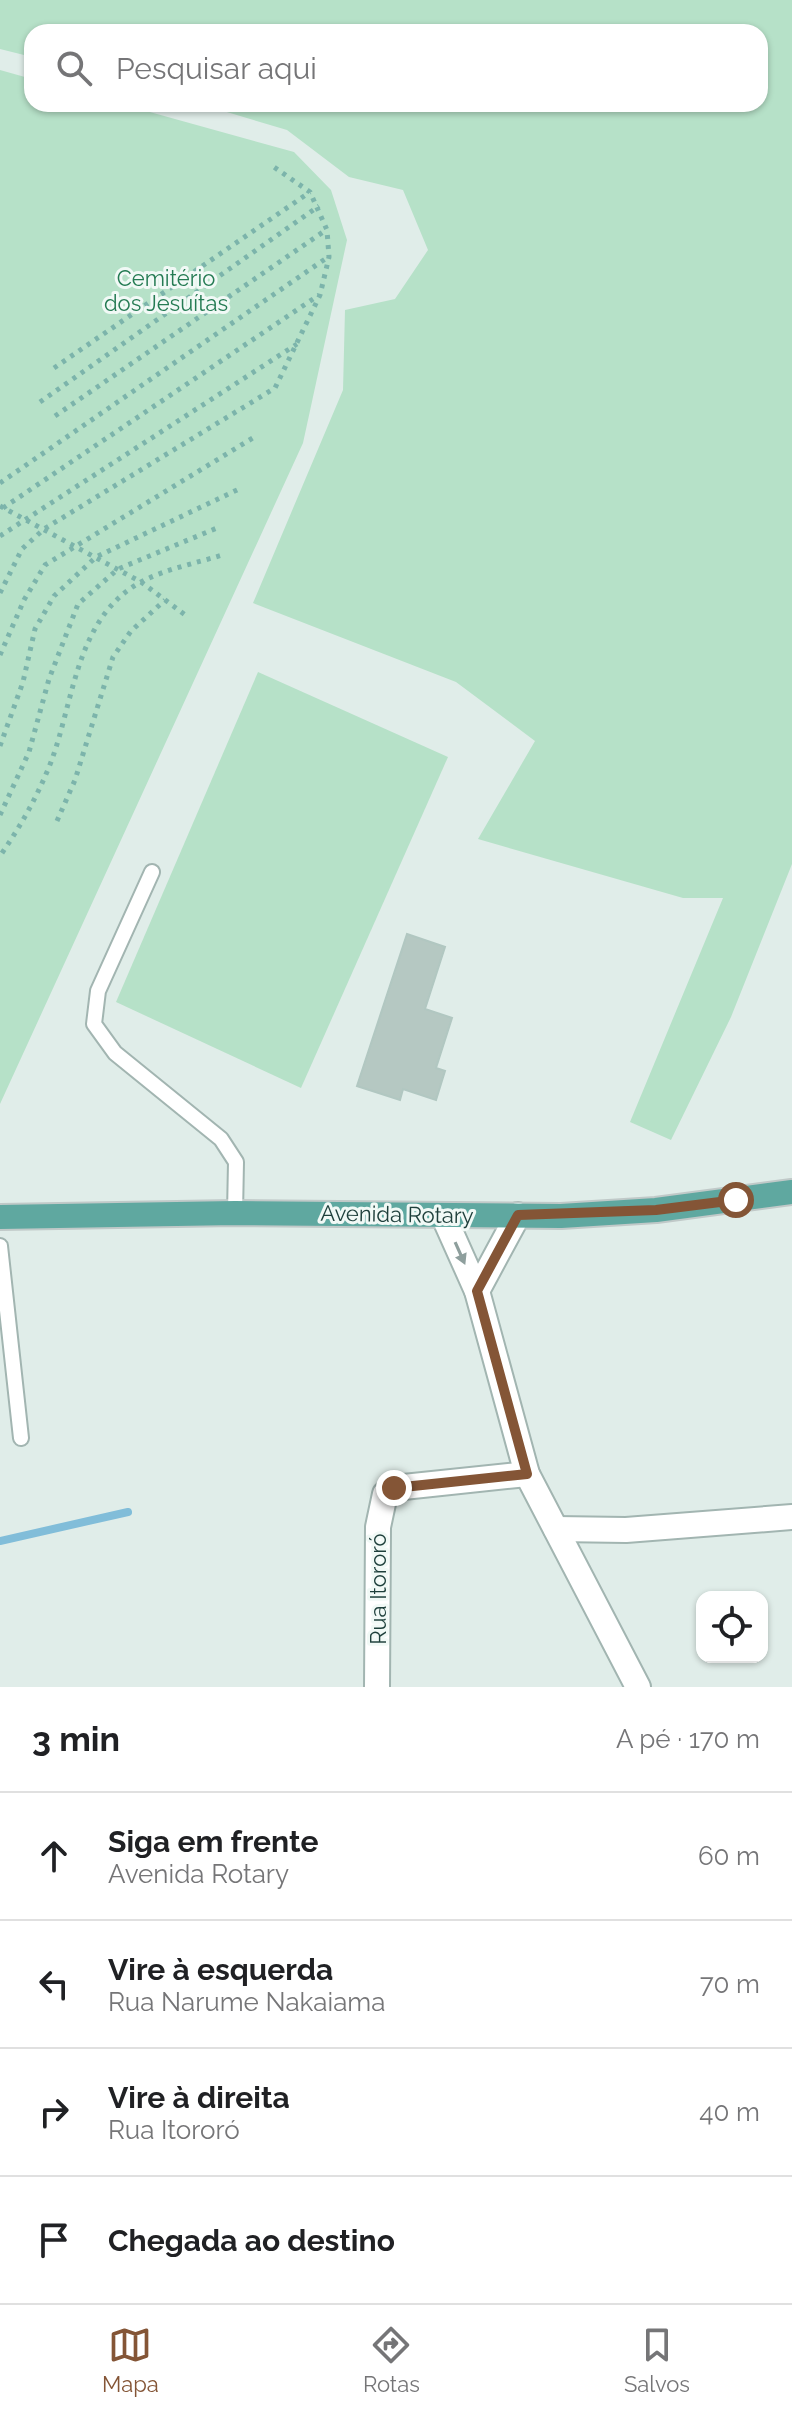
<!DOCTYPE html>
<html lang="pt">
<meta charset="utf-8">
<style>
:root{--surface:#fff;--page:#f2f2f2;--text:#202124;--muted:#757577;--line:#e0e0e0;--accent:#845536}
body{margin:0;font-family:Raleway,sans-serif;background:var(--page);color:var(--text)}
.controls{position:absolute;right:24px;bottom:24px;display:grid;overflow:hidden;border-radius:16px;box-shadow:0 2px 6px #0004}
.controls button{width:72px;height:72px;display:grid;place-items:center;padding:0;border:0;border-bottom:2px solid var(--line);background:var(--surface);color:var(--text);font:40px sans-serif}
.stop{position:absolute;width:24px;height:24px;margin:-18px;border:6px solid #845536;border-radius:50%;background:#fff}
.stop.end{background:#845536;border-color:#fff;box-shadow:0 2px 8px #0008}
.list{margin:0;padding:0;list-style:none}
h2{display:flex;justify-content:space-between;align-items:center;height:104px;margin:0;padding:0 32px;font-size:34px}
h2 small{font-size:26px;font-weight:400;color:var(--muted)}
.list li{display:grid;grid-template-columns:52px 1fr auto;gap:24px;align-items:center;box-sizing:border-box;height:128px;padding:0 32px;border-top:2px solid var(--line)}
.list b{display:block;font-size:30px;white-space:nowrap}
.list p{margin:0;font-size:26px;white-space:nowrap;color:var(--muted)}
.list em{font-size:26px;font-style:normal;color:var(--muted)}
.icon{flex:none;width:44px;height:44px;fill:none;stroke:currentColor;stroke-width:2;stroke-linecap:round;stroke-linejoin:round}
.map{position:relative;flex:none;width:792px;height:1687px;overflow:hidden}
.search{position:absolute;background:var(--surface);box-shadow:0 2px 6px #0004;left:24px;right:24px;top:24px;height:88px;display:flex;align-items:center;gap:20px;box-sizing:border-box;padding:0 28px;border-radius:24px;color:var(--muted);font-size:30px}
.sheet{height:616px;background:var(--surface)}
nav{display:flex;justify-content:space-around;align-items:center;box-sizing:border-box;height:112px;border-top:2px solid var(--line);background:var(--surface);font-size:22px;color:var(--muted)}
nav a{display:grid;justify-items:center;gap:4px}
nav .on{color:var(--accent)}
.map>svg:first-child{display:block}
</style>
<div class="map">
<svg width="792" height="1687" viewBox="0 0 792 1687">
<rect width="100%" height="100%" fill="#e0ede9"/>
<g fill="#b6e1c8">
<path d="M0,0H792V864L731,1017L671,1140L630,1122L723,898H683L478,839L535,741L456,682L253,603L343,390L345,310L395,299L428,250L403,190L349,177L287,130L200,104H760V32H32V57L0,49Z"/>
<path d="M0,70L32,79V104H121L294,152L331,190L347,240L303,443L0,1104Z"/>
<path d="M258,672L448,757L301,1088L116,1002Z"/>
</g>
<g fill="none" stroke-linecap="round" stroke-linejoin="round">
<path stroke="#81bdd9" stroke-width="8" d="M0,1541L128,1512"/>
</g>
<path fill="#b5c8c2" stroke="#b1c7c1" stroke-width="2" d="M407,934L445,947L425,1009L452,1018L436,1068L445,1071L436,1100L403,1089L400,1100L357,1086Z"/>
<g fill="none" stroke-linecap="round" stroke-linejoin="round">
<defs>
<g id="lane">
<path d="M152,872L98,991L94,1024L115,1053L221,1139L236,1162L235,1213"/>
<path d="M0,1246L21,1438"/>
</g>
<g id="street">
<path d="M443,1215L477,1291L527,1474L638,1687"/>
<path d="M477,1291L518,1215"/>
<path d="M556,1529L626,1530L792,1517"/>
<path d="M377,1687L378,1527L385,1494L394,1488L527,1474"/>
</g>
<path id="primary" d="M0,1217L235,1213L561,1216L656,1210L792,1192"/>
</defs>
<use href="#lane" stroke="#a2b5b1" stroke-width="18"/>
<use href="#street" stroke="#a2b5b1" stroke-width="28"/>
<use href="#primary" stroke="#c0c9c8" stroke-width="28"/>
<g stroke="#7cb4ab" stroke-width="5" stroke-dasharray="4 6" stroke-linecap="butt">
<path d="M54,368L310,192"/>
<path d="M40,402L319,206"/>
<path d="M55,416L326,230"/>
<path d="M0,483L328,257"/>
<path d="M0,506L141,582L188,617"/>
<path d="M3,508L319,295"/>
<path d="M0,536L297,344"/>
<path d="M0,593L22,549L44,529L275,388L320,295L329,257L327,230L310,192L271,165"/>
<path d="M0,655L24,600L45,565L256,436"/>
<path d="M0,746L23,682L35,629L54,596L96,557L239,489"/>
<path d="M0,815L29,752L49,679L78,604L118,569L217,528"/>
<path d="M57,821L75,780L113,657L131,631L165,600"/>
<path d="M2,853C22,824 38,795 51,762C74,701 76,617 141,582C165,569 197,563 222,555"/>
</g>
<use href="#lane" stroke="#fff" stroke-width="14"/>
<use href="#street" stroke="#fff" stroke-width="24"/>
<use href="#primary" stroke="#5fa8a0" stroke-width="24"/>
</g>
<defs><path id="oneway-solid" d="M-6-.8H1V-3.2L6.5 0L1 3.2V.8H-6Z" transform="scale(2)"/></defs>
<use fill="#8e9f9d" href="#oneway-solid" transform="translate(460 1253) rotate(66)"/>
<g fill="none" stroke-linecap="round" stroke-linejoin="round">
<path stroke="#845536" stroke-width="10" d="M394,1488L527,1474L477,1291L518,1215L656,1210L736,1200"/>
</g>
<g text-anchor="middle" stroke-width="6" stroke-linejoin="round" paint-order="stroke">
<g font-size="22" fill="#247b53" stroke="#f1f9f6">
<text x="166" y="286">Cemitério<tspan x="166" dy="25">dos Jesuítas</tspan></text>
</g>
<g font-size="22" fill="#1e3f3b" stroke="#f1f9f6">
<text transform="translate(397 1214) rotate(1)" y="8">Avenida Rotary</text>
<text transform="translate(378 1589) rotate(-90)" y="8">Rua Itororó</text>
</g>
</g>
</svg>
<div class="controls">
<button><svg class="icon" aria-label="locate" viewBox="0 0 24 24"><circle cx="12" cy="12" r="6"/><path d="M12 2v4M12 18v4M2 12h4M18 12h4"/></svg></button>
</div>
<div class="stop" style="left:736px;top:1200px"></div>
<div class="stop end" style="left:394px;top:1488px"></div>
<div class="search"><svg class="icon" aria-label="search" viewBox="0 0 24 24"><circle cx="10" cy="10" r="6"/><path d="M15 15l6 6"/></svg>Pesquisar aqui</div>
</div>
<section class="sheet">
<h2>3 min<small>A pé · 170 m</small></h2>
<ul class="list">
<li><svg class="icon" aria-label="ahead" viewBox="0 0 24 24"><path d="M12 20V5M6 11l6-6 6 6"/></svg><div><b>Siga em frente</b><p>Avenida Rotary</p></div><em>60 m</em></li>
<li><svg class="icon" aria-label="left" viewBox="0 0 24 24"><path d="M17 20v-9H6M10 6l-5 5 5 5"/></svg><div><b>Vire à esquerda</b><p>Rua Narume Nakaiama</p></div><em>70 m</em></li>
<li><svg class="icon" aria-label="right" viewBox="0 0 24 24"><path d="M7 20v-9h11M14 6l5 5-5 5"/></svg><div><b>Vire à direita</b><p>Rua Itororó</p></div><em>40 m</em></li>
<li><svg class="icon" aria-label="arrive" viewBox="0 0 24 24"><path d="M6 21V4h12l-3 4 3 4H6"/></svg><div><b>Chegada ao destino</b></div></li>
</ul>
</section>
<nav>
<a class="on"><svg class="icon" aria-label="map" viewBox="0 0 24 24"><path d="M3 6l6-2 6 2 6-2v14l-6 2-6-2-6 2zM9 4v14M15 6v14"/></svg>Mapa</a>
<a><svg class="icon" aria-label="directions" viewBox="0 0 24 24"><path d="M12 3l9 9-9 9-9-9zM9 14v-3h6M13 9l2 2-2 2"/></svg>Rotas</a>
<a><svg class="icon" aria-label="saved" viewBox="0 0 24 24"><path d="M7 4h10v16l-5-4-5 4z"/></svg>Salvos</a>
</nav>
